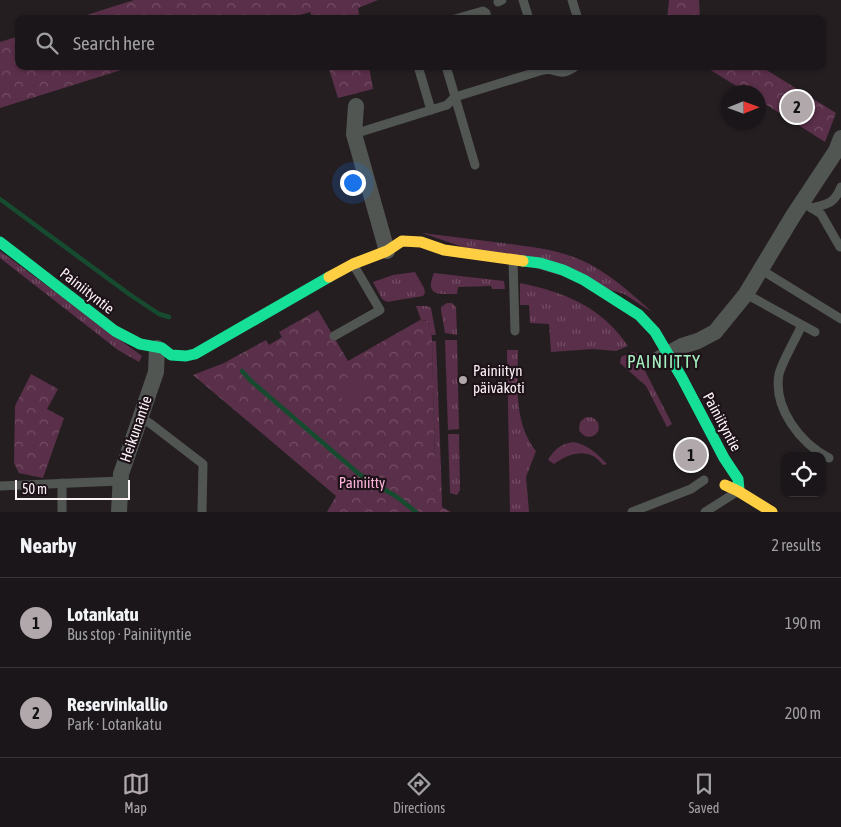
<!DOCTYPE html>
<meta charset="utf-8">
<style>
:root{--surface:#1b1619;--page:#282326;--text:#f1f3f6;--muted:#a09fa2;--line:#393538;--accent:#b0a8ab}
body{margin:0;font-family:"Asap Condensed",sans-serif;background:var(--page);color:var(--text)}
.controls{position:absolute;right:15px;bottom:15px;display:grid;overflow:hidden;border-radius:10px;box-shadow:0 1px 4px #0004}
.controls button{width:45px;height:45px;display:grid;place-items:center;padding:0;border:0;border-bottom:1px solid var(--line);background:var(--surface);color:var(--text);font:25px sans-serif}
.compass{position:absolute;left:721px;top:85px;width:45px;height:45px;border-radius:50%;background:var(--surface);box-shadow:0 1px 4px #0004;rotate:89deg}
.scale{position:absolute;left:15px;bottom:12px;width:115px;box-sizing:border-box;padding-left:5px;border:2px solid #fbf2f6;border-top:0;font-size:14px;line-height:18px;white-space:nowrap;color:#fbf2f6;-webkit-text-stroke:4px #1d1218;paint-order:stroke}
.you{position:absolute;left:352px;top:182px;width:18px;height:18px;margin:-12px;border:4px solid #fff;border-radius:50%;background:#1a73e8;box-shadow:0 0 0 8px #1a73e833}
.badge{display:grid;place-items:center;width:32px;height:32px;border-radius:50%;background:var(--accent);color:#111;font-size:16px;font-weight:700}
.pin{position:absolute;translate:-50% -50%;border:2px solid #fff;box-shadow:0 1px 5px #0006}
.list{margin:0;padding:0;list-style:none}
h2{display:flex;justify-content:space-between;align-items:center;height:65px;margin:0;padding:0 20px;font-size:21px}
h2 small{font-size:16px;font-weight:400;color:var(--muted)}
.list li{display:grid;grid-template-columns:32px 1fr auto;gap:15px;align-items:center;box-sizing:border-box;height:90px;padding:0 20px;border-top:1px solid var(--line)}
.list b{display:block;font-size:19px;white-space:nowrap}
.list p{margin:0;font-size:16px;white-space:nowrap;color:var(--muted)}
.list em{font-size:16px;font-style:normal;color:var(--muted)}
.icon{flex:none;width:28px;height:28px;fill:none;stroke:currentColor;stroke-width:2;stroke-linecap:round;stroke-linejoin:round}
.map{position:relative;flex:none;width:841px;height:512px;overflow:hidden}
.search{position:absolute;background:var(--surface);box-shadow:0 1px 4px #0004;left:15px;right:15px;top:15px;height:55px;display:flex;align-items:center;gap:12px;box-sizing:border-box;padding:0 18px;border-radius:10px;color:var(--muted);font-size:19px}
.sheet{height:245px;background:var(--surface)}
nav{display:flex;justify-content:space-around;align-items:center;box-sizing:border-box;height:70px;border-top:1px solid var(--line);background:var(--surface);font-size:14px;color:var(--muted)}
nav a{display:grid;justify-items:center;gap:2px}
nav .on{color:var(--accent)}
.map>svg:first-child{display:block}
</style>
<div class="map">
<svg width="841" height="512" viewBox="0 0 841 512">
<defs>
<pattern id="grass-tufts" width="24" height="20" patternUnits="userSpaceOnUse" patternTransform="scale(1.25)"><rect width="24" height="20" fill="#5a2f49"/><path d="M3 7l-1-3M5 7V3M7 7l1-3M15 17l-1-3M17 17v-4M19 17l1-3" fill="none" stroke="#734e64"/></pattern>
<pattern id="forest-crowns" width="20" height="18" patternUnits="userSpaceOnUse" patternTransform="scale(1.25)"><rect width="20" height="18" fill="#5a2f49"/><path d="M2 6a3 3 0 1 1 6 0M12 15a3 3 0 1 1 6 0" fill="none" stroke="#734e64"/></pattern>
</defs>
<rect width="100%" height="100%" fill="#241e21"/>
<g fill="url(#grass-tufts)">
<path d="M422,233C449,236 476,240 502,243C529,247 556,249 581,260C608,272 630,292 652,312L624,294L457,245Z"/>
<path d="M0,251L142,356L139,362L118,350L0,258Z"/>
<path d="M415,272L424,288L425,293L423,296L387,302L382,299L373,282L393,275Z"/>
<path d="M434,273L504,281L505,289H492L491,286L458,287L457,294C440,294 424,297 434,273Z"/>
<path d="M520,283C564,292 602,307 628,346L616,351L593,349L551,352L549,324L530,323L529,305H520Z"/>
<path d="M447,303H452L456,307L457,335L445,333L441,310V307Z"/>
<path d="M416,306H427L431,308L436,335H431L428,321L421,320Z"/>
<path d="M445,340H457L459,429L448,430Z"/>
<path d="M432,341H436L441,469L435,467Z"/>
<path d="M507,350H518C518,385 513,421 536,451L526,477L529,512H510Z"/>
<path d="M632,352L636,353L672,424L667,427L646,386L620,363L621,357Z"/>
<circle cx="589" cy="427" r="10"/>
<path d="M448,434H459L460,490L457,495L450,493Z"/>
<path d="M573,442C589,445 596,453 607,464L603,465C590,447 570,452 554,464L548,460C554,450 560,444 573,442Z"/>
</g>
<g fill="url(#forest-crowns)">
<path d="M134,0H378L358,8L360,19H313L310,12L288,19H74Z"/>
<path d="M669,0H699L700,19H667Z"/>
<path d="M19,36V66H134L0,108V42Z"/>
<path d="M328,66H369L373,89L338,98Z"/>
<path d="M704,66H760L836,113L825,142L759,100L758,92H746Z"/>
<path d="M318,310L348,361L420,320L428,321L432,338L435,467L441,469L442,507L451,512H327L336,496L193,375L224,363L266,340L269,345L282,337L279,332Z"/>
<path d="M31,374L58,389L47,409L64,418L43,478L19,473L14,463L15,406Z"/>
</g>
<path fill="#5a2f49" d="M351,373L357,374L364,379V390L353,406L336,394Z"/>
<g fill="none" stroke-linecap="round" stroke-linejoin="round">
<g stroke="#174b30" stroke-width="4.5">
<path d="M0,199L129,294L159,314L169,317"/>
<path d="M242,371L250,380L359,474L397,497L416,512"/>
</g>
<g stroke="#515653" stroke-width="9">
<path d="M523,0L529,19"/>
<path d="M572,0L578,19"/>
<path d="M498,2L502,0"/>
<path d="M455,19L483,11L486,13L487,19"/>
<path d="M418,66L431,110"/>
<path d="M446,66L475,165"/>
<path d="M354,134L447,105L455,97L543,70C557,67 559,79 576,66"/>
<path d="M802,202L821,214L840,247"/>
<path d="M811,208C828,204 834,204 841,187"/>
<path d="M513,260L515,331"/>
<path d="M760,269L841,319"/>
<path d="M746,294L802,325C796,338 782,362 779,374C773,408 800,443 829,458"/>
<path d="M802,325L815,332"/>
<path d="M334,336L380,310L353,264"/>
<path d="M140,417L151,424L203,464L202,512"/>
<path d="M62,483V512"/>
<path d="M0,486L120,481"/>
<path d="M632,512L691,489L704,480"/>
<path d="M705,512L735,493"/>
</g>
<g stroke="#515653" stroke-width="16">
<path d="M356,106L354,134L387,251"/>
<path d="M655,361L682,346L698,341L715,332L746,294L793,216L836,151L841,138"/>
<path d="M119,512L121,474L156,372L157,348"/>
</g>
<g stroke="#16e098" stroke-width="11">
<path d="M0,242L115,331L140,344L162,348L171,355L186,356L195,354L329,277"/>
<path d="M523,261L540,263L563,270L584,280L639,315L655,332L682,378L724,458L738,479L739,490"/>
</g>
<g stroke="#ffcf43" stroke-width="11">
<path d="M329,277L353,264L387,251L402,241L421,242L444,250L523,261"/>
<path d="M725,485L738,491L772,512"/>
</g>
</g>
<circle fill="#b0a8ab" stroke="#1d1218" stroke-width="2" cx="463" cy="380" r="5"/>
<g text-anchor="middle" stroke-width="4.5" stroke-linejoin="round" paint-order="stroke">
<g font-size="15" fill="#fbf2f6" stroke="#1d1218">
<text transform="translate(87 291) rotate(38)" y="5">Painiityntie</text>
<text transform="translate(722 422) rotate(62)" y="5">Painiityntie</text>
<text transform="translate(136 429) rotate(-71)" y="5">Heikunantie</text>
</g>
<g font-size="15" fill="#fbf2f6" stroke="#1d1218" text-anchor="start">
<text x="473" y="376">Painiityn<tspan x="473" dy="17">päiväkoti</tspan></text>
</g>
<g font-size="15" fill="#feb3dd" stroke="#1d1218">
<text x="362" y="488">Painiitty</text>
</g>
<g font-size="18" letter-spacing="1" fill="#a3efbf" stroke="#1d1218">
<text x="664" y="368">PAINIITTY</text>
</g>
</g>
</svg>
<div class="controls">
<button><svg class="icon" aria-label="locate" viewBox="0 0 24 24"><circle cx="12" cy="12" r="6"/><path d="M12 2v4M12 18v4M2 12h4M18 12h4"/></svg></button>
</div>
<svg class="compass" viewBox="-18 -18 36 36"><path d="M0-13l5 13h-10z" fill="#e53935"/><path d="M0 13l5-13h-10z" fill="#a09fa2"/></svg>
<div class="scale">50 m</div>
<div class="you"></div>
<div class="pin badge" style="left:691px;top:455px">1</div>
<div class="pin badge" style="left:797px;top:107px">2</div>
<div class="search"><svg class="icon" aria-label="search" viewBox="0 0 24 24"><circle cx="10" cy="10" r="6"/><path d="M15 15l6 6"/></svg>Search here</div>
</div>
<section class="sheet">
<h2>Nearby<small>2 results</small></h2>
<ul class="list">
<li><span class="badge">1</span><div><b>Lotankatu</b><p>Bus stop · Painiityntie</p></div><em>190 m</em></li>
<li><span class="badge">2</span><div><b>Reservinkallio</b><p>Park · Lotankatu</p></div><em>200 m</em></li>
</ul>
</section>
<nav>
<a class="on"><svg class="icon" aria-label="map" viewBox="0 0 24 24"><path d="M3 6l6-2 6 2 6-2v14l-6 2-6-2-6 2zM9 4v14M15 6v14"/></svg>Map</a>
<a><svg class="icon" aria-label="directions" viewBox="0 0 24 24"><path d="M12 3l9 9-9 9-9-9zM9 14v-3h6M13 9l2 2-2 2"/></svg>Directions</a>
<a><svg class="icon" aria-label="saved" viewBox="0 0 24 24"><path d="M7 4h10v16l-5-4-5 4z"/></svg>Saved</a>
</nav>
